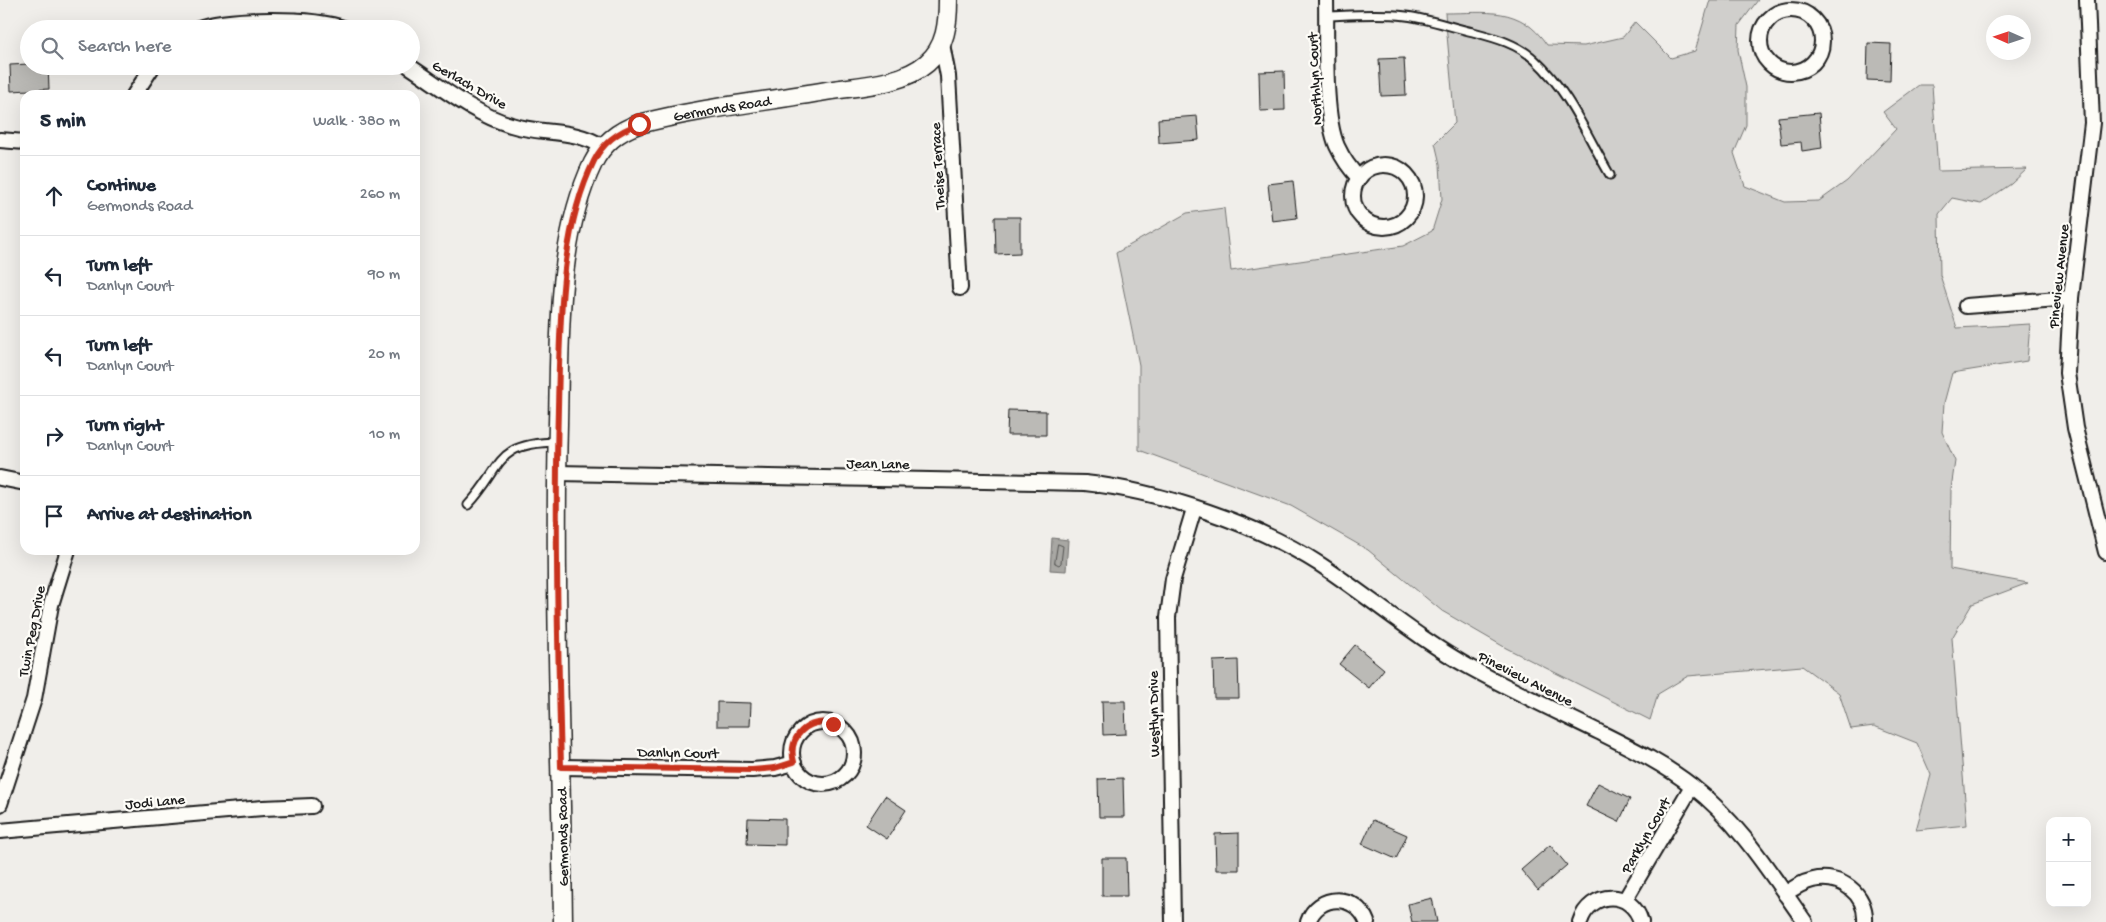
<!DOCTYPE html>
<meta charset="utf-8">
<style>
:root{--surface:#fff;--page:#f6f6f7;--text:#1f2937;--muted:#747a83;--line:#e0e1e3}
body{margin:0;font-family:"Gochi Hand",sans-serif;background:var(--page);color:var(--text)}
.controls{position:absolute;right:15px;bottom:15px;display:grid;overflow:hidden;border-radius:10px;box-shadow:0 5px 20px #0002}
.controls button{width:45px;height:45px;display:grid;place-items:center;padding:0;border:0;border-bottom:1px solid var(--line);background:var(--surface);color:var(--text);font:25px sans-serif}
.compass{position:absolute;left:1986px;top:15px;width:45px;height:45px;border-radius:50%;background:var(--surface);box-shadow:0 5px 20px #0002;rotate:273deg}
.stop{position:absolute;width:15px;height:15px;margin:-11px;border:4px solid #c8321e;border-radius:50%;background:#fff}
.stop.end{background:#c8321e;border-color:#fff;box-shadow:0 1px 5px #0008}
.list{margin:0;padding:0;list-style:none}
h2{display:flex;justify-content:space-between;align-items:center;height:65px;margin:0;padding:0 20px;font-size:21px}
h2 small{font-size:16px;font-weight:400;color:var(--muted)}
.list li{display:grid;grid-template-columns:32px 1fr auto;gap:15px;align-items:center;box-sizing:border-box;height:80px;padding:0 20px;border-top:1px solid var(--line)}
.list b{display:block;font-size:19px;white-space:nowrap}
.list p{margin:0;font-size:16px;white-space:nowrap;color:var(--muted)}
.list em{font-size:16px;font-style:normal;color:var(--muted)}
.icon{flex:none;width:28px;height:28px;fill:none;stroke:currentColor;stroke-width:2;stroke-linecap:round;stroke-linejoin:round}
.map{position:relative;flex:none;width:2106px;height:922px;overflow:hidden}
.search{position:absolute;background:var(--surface);box-shadow:0 5px 20px #0002;left:20px;top:20px;width:400px;height:55px;display:flex;align-items:center;gap:12px;box-sizing:border-box;padding:0 18px;border-radius:28px;color:var(--muted);font-size:19px}
.panel{position:absolute;background:var(--surface);box-shadow:0 5px 20px #0002;left:20px;top:90px;width:400px;height:465px;border-radius:15px}
.map>svg:first-child{display:block}
</style>
<div class="map">
<svg width="2106" height="922" viewBox="0 0 2106 922">
<rect width="100%" height="100%" fill="#f0eeea"/>
<filter id="ink" filterUnits="userSpaceOnUse"><feTurbulence type="fractalNoise" baseFrequency=".02" numOctaves="2"/><feDisplacementMap in="SourceGraphic" scale="10" xChannelSelector="R" yChannelSelector="G"/><feConvolveMatrix kernelMatrix="1 2 1 2 8 2 1 2 1" color-interpolation-filters="sRGB"/></filter>
<g filter="url(#ink)">
<path fill="#d0cfcc" stroke="#767674" d="M1710,0H1758L1739,25L1738,50L1746,87V125L1734,153L1745,186L1785,202L1819,201L1847,181L1896,129L1883,112L1919,85H1932L1938,171L2027,169L2011,184L1981,204L1952,198L1939,214L1940,275L1957,328L2030,324L2027,361L1952,373L1944,403L1942,432L1955,461L1951,489L1950,569L2028,583L1972,604L1952,638L1967,825L1916,830L1931,775L1917,743L1874,726L1851,729L1839,693L1802,666L1688,676L1658,694L1650,720L1506,648L1442,611L1368,550L1291,506L1139,450V365L1116,253L1187,213L1224,208L1231,271L1403,246L1432,231L1442,199L1440,164L1435,143L1455,123L1445,13C1487,13 1520,5 1547,45L1584,46L1623,37L1635,22L1671,58L1695,51Z"/>
<path fill="#a8a7a3" stroke="#706f6d" d="M1052,538L1068,540L1066,571L1050,570Z"/>
<g fill="none" stroke-linecap="round" stroke-linejoin="round">
<path stroke="#545452" stroke-width="1" d="M1058,544L1063,546L1061,563L1059,565L1055,563Z"/>
</g>
<g fill="#bbbab6" stroke="#1c1c1c">
<path d="M1868,43L1891,44L1890,81L1867,80Z"/>
<path d="M1404,58L1406,95L1381,96L1379,59Z"/>
<path d="M29,64V66H48L49,89L11,91L10,65Z"/>
<path d="M1284,71L1285,110L1260,111L1259,72Z"/>
<path d="M1819,113L1822,148L1802,151L1801,142L1781,144L1778,117Z"/>
<path d="M1197,116L1199,140L1159,143L1158,119Z"/>
<path d="M1293,181L1297,218L1272,221L1268,184Z"/>
<path d="M995,217H1020V253L996,254Z"/>
<path d="M1008,410L1046,411V435H1007Z"/>
<path d="M1355,645L1384,669L1369,688L1339,664Z"/>
<path d="M1238,660L1239,698H1214L1213,661Z"/>
<path d="M1102,701H1125L1126,734L1103,735Z"/>
<path d="M717,702L751,703L750,726H717Z"/>
<path d="M1123,778L1124,817H1099L1098,779Z"/>
<path d="M1598,783L1630,799L1619,822L1586,806Z"/>
<path d="M885,796L906,810L887,839L866,825Z"/>
<path d="M748,818L785,819V845L747,844Z"/>
<path d="M1373,820L1407,835L1396,859L1362,844Z"/>
<path d="M1239,833V870H1216L1215,834Z"/>
<path d="M1550,845L1567,865L1538,890L1521,870Z"/>
<path d="M1102,858H1126L1127,896H1102Z"/>
<path d="M1432,898L1437,922H1412L1408,904Z"/>
</g>
<g fill="none" stroke-linecap="round" stroke-linejoin="round">
<defs>
<g id="service">
<path d="M1326,16C1353,15 1380,13 1406,16C1429,19 1451,27 1473,32C1496,38 1518,44 1535,60C1569,91 1587,136 1610,175"/>
<path d="M468,505C505,466 492,443 558,442"/>
</g>
<g id="minor">
<path d="M1326,0C1327,38 1323,114 1337,146C1343,159 1350,169 1359,178"/>
<path d="M2087,0L2092,123L2071,298L2067,373L2075,428L2106,552"/>
<circle cx="1791" cy="41" r="31"/>
<path d="M196,29C229,17 313,17 346,29"/>
<path d="M942,44L948,76L960,288"/>
<path d="M409,66C441,87 474,114 511,125C542,135 575,128 603,147"/>
<path d="M134,95L153,66"/>
<path d="M0,140L25,142"/>
<circle cx="1384" cy="196" r="31"/>
<path d="M1966,306L2071,298"/>
<path d="M557,473L1085,483C1160,491 1258,524 1321,565C1372,599 1417,638 1471,668C1513,691 1556,711 1599,732C1631,748 1664,764 1692,786C1739,822 1771,874 1805,922"/>
<path d="M0,478L25,483"/>
<circle cx="823" cy="753" r="31"/>
<path d="M561,767L752,770L775,768L794,763"/>
<path d="M0,804L34,699L51,605L68,550"/>
<path d="M0,831L263,808L312,806"/>
<path d="M1785,894C1794,888 1803,882 1813,880C1840,874 1867,893 1865,922"/>
<path d="M1625,900L1692,786"/>
<path d="M1173,922L1168,617L1173,579L1194,509"/>
<path d="M1308,922C1318,893 1356,893 1367,922"/>
<path d="M1580,922C1590,890 1632,889 1641,922"/>
</g>
<g id="tertiary">
<path id="s1" d="M563,922C561,756 554,590 558,424C560,340 556,240 593,163C603,143 618,131 639,124C700,108 764,102 826,91C858,86 902,85 927,63C946,47 948,23 948,0"/>
</g>
</defs>
<use href="#service" stroke="#1c1c1c" stroke-width="11"/>
<use href="#minor" stroke="#1c1c1c" stroke-width="18"/>
<use href="#tertiary" stroke="#1c1c1c" stroke-width="21"/>
<use href="#service" stroke="#fdfcf7" stroke-width="7"/>
<use href="#minor" stroke="#fdfcf7" stroke-width="14"/>
<use href="#tertiary" stroke="#fdfcf7" stroke-width="18"/>
</g>
</g>
<g fill="none" stroke-linecap="round" stroke-linejoin="round" filter="url(#ink)">
<path stroke="#c8321e" stroke-width="6" d="M639,124C619,131 603,142 594,161C559,231 560,330 558,407C555,527 558,647 561,767L752,770L775,768L794,762C787,737 808,717 833,724"/>
</g>
<g text-anchor="middle" stroke-width="4.5" stroke-linejoin="round" paint-order="stroke">
<g font-size="15" fill="#1c1c1c" stroke="#fdfcf7">
<text transform="translate(1314 79) rotate(-93)" y="5">Northlyn Court</text>
<text transform="translate(470 84) rotate(30)" y="5">Gerlach Drive</text>
<text dy="5" stroke="none"><textPath href="#s1" startOffset="910">Germonds Road</textPath></text>
<text transform="translate(937 166) rotate(-93)" y="5">Theise Terrace</text>
<text transform="translate(2058 276) rotate(-84)" y="5">Pineview Avenue</text>
<text transform="translate(878 463) rotate(1)" y="5">Jean Lane</text>
<text transform="translate(31 631) rotate(-79)" y="5">Twin Peg Drive</text>
<text transform="translate(1526 678) rotate(27)" y="5">Pineview Avenue</text>
<text transform="translate(1153 714) rotate(-91)" y="5">Westlyn Drive</text>
<text transform="translate(678 752) rotate(1)" y="5">Danlyn Court</text>
<text transform="translate(155 801) rotate(-5)" y="5">Jodi Lane</text>
<text transform="translate(1645 835) rotate(-60)" y="5">Parklyn Court</text>
<text transform="translate(562 837) rotate(-91)" y="5">Germonds Road</text>
</g>
</g>
</svg>
<div class="controls">
<button>+</button>
<button>−</button>
</div>
<svg class="compass" viewBox="-18 -18 36 36"><path d="M0-13l5 13h-10z" fill="#e53935"/><path d="M0 13l5-13h-10z" fill="#747a83"/></svg>
<div class="stop" style="left:639px;top:124px"></div>
<div class="stop end" style="left:833px;top:724px"></div>
<div class="search"><svg class="icon" aria-label="search" viewBox="0 0 24 24"><circle cx="10" cy="10" r="6"/><path d="M15 15l6 6"/></svg>Search here</div>
<section class="panel">
<h2>5 min<small>Walk · 380 m</small></h2>
<ul class="list">
<li><svg class="icon" aria-label="ahead" viewBox="0 0 24 24"><path d="M12 20V5M6 11l6-6 6 6"/></svg><div><b>Continue</b><p>Germonds Road</p></div><em>260 m</em></li>
<li><svg class="icon" aria-label="left" viewBox="0 0 24 24"><path d="M17 20v-9H6M10 6l-5 5 5 5"/></svg><div><b>Turn left</b><p>Danlyn Court</p></div><em>90 m</em></li>
<li><svg class="icon" aria-label="left" viewBox="0 0 24 24"><path d="M17 20v-9H6M10 6l-5 5 5 5"/></svg><div><b>Turn left</b><p>Danlyn Court</p></div><em>20 m</em></li>
<li><svg class="icon" aria-label="right" viewBox="0 0 24 24"><path d="M7 20v-9h11M14 6l5 5-5 5"/></svg><div><b>Turn right</b><p>Danlyn Court</p></div><em>10 m</em></li>
<li><svg class="icon" aria-label="arrive" viewBox="0 0 24 24"><path d="M6 21V4h12l-3 4 3 4H6"/></svg><div><b>Arrive at destination</b></div></li>
</ul>
</section>
</div>
